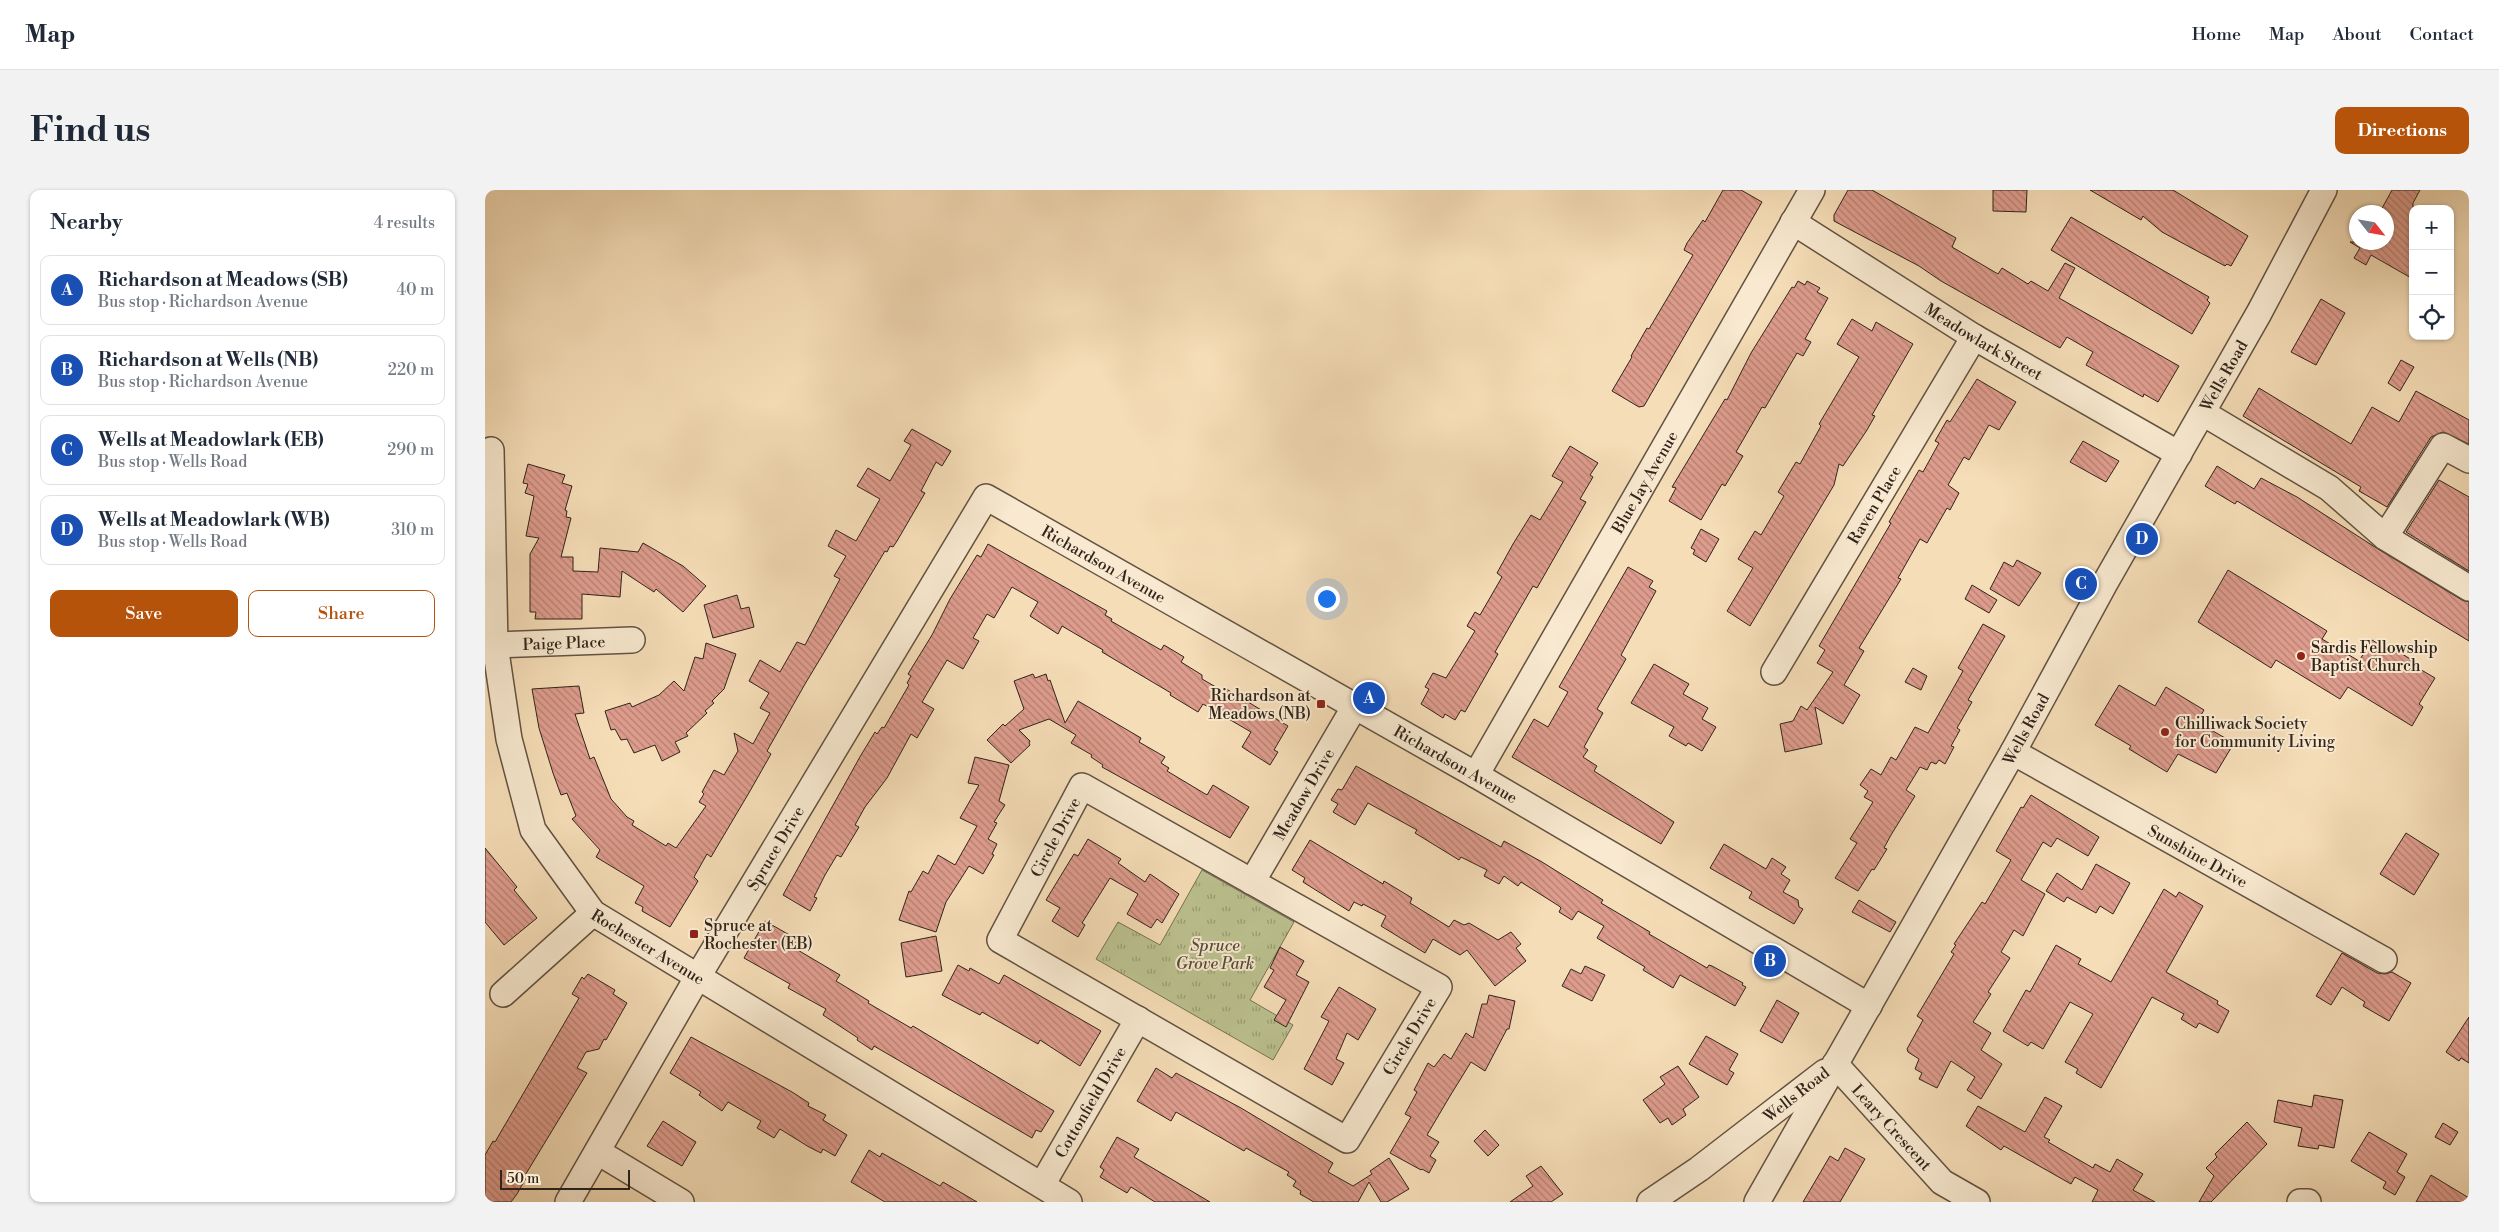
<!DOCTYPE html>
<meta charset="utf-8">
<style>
:root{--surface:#fff;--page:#f2f2f3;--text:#1f2937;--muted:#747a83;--line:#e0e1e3;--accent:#b45309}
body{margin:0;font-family:"Libre Bodoni",serif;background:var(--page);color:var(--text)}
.controls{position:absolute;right:15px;top:15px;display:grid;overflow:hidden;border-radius:10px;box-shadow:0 1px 4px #0004}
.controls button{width:45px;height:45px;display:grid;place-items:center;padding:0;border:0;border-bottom:1px solid var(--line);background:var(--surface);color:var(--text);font:25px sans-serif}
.compass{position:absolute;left:1864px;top:15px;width:45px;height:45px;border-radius:50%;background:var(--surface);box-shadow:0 1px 4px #0004;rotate:121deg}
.scale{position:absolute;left:15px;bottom:12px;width:130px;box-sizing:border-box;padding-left:5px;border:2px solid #31241b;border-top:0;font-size:14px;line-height:18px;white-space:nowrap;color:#31241b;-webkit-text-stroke:4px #f8e9d0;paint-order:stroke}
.you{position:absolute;left:841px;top:408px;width:18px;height:18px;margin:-12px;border:4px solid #fff;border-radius:50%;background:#1a73e8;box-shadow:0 0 0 8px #1a73e833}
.badge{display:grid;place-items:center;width:32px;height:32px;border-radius:50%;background:var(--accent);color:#fff;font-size:16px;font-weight:700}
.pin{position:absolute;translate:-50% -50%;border:2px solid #fff;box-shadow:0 1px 5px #0006}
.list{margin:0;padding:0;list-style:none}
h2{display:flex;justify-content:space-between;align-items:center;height:65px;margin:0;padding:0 20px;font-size:21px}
h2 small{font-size:16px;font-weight:400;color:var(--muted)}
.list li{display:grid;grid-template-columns:32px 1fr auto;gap:15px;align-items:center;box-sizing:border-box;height:70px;margin:0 10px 10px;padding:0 10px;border:1px solid var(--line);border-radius:10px}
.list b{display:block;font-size:19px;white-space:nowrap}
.list p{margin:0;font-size:16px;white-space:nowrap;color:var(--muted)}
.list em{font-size:16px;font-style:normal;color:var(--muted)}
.actions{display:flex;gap:10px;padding:15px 20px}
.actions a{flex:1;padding:11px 0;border:1px solid var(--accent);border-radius:10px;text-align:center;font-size:18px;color:var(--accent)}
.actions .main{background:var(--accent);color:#fff}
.icon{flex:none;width:28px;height:28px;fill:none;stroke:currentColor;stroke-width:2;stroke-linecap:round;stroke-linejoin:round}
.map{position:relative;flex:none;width:1984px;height:1012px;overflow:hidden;border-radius:10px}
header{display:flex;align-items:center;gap:30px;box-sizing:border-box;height:70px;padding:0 25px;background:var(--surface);border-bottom:1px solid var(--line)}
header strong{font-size:24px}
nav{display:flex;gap:28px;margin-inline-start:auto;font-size:18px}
.intro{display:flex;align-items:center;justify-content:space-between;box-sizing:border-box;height:120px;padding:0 30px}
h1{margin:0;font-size:35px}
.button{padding:12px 22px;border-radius:10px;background:var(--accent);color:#fff;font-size:18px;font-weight:700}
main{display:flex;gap:30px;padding:0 30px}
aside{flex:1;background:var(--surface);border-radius:10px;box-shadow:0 1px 4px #0004}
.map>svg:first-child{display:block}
</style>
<header>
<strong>Map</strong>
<nav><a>Home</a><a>Map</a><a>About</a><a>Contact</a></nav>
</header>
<div class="intro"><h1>Find us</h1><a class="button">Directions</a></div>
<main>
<aside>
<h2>Nearby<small>4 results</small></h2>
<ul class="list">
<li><span class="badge" style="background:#1a4fb4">A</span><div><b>Richardson at Meadows (SB)</b><p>Bus stop · Richardson Avenue</p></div><em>40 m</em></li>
<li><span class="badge" style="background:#1a4fb4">B</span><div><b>Richardson at Wells (NB)</b><p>Bus stop · Richardson Avenue</p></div><em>220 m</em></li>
<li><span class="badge" style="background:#1a4fb4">C</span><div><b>Wells at Meadowlark (EB)</b><p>Bus stop · Wells Road</p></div><em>290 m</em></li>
<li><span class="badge" style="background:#1a4fb4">D</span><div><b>Wells at Meadowlark (WB)</b><p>Bus stop · Wells Road</p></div><em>310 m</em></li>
</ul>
<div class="actions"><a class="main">Save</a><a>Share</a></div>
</aside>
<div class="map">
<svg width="1984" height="1012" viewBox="0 0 1984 1012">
<defs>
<pattern id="grass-tufts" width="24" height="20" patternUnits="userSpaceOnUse" patternTransform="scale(1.25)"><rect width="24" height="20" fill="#bbc18f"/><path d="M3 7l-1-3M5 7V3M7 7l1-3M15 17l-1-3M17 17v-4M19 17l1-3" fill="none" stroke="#999d74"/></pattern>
<pattern id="building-back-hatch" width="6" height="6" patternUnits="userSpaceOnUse" patternTransform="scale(1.25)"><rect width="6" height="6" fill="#de9c8d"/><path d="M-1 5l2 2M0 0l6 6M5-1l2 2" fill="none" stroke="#b57f72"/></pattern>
</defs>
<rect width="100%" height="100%" fill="#f5ddb7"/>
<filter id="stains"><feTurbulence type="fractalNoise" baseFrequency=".004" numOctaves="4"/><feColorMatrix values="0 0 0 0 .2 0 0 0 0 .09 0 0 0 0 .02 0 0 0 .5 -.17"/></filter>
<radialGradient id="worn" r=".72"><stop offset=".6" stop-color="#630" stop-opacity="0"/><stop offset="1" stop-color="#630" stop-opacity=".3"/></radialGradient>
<path fill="url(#grass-tufts)" stroke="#767255" d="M717,680L809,732L765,810L808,835L788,870L611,769L633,732L675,755Z"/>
<g fill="url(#building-back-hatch)" stroke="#31241b">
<path d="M1238,0H1256L1277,12L1159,216L1154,217L1127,201L1147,167L1146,166L1162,138L1164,139L1208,65L1199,60L1202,53L1218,30L1220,32Z"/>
<path d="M1363,0H1387L1471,48L1467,57L1513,84L1517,78L1543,94L1546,91L1563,101L1580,73L1590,78L1574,108L1694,176L1673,212L1659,204L1658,207L1601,175L1608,162L1582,147L1575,158L1456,91L1434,76L1349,31V25Z"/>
<path d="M1508,0H1542L1541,22L1508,21Z"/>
<path d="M1605,0H1688L1763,46L1746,76L1742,74L1740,76L1677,42L1658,26L1656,30Z"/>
<path d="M1907,0H1935L1928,13V89L1886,65L1881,75L1869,68L1875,58L1865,52H1902V22H1895Z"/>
<path d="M1586,27L1724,107L1722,110L1725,113L1707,144L1566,60Z"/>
<path d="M1313,91L1320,95L1322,91L1335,98L1332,102L1343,108L1320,149L1326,152L1318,166L1312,163L1280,218L1277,217L1251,262L1258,266L1240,296L1237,294L1216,330L1184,311L1191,298L1187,297L1240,209L1242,210L1266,163L1307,97L1309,98Z"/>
<path d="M1836,109L1860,123L1831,175L1806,162Z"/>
<path d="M1367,129L1387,141L1391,132L1428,154L1387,225L1390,226L1382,240L1358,276L1354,274L1349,295L1265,436L1242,421L1268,378L1253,369L1270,341L1276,345L1299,306L1293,302L1311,272L1315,274L1336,236L1334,234L1374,167L1352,154Z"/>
<path d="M1916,170L1929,177L1915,201L1903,193Z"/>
<path d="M1492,189L1531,212L1514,240L1504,235L1484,270L1479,267L1463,295L1474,303L1465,320L1462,318L1442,353L1435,349L1413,388L1416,389L1374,458L1379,461L1359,495L1375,505L1358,534L1330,517L1337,554L1300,562L1295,534L1308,531L1316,516L1322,520L1348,482L1332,473L1340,460L1334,456L1406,333L1404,332L1430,287L1434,280L1438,282L1454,253L1450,251L1462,230L1465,232Z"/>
<path d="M1774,198L1866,254L1887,217L1914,232L1931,201L1984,230V254L1958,242L1946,247L1902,317L1874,301L1876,297L1758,226Z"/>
<path d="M427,239L466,261L457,276L451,272L436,301L440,303L412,351L408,357L405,356L402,362L400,361L320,494L282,561L286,564L265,601L226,667L222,664L209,687L213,691L185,737L157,721L158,717L150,713L159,696L111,667L115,660L87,629L91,626L82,603L76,605L68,583L54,538L47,499L94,496L99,523L90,524L105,569L109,567L126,609L142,627L149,631L147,635L181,656L183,653L191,658L221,616L214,612L219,604L217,602L229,580L239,585L253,561L249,543L268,554L285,523L275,518L284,503L264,491L275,470L295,482L312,452L320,455L355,389L349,386L361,366L343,356L351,340L371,351L395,309L372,296L383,278L405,291L426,255L419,251Z"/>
<path d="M1598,251L1634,271L1621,292L1585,272Z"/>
<path d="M1085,256L1113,273L1105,285L1108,287L1095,309L1101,312L1052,398L1048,396L1010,462L1013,464L980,522L976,520L970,530L960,524L958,528L936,514L944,499L940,497L948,483L961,488L990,441L982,436L990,422L995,425L1017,387L1012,383L1028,354L1046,325L1055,330L1078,292L1067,286Z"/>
<path d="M43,274L80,285L77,293L87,296L80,320L82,321L81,327L86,328L76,367H88V381L113,382L115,358L153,362L158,353L198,376L221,396L198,422L171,399L169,402L137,381L135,407L97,404V429H50L51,422H45V364L54,348L41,346L49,306L40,303L43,294L38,293Z"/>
<path d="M1732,276L1769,299L1776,288L1812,307L1893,359L1977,410L1984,412V451L1752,311L1750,314L1720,296Z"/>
<path d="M1954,290L1984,307V381L1921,342Z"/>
<path d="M1216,339L1234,349L1221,372L1208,364L1210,360L1206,358Z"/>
<path d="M503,354L622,421L620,425L627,429L626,431L676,460L679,455L699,467L696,472L717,485V489L736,500L738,497L803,536L789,560L793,562L785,575L757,557L766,542L718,514L713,522L685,505L686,503L617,462L618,460L577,436L573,444L545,426L553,412L527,397L509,428L502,424L488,448L494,451L478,479L462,470L437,512L449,519L432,548L426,544L402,588L380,617L370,635L374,637L356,667L352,665L340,685L329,707L332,708L325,721L298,705L376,565L390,542L392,544L397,537L399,538L424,495L422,493L426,486L423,484L447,445L465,409L492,365L496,367Z"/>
<path d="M1532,370L1556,383L1534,416L1505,399L1519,372L1528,377Z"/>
<path d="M1143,377L1168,391L1164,397L1171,401L1136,465L1141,469L1112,519L1118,523L1099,557L1103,560L1098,567L1112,576L1109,581L1189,632L1176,654L1027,567L1049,529L1063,537L1083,502L1074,497Z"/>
<path d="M1743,380L1842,441L1837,449L1874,471L1887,450L1907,462L1909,459L1935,475L1933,478L1950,488L1934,514L1938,517L1927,536L1863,497L1855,509L1791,470L1786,478L1713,432Z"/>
<path d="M1487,395L1512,410L1504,423L1480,409Z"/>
<path d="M252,405L256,419L264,417L269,437L228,448L219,415Z"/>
<path d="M1498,434L1520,446L1483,510L1487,512L1472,538L1475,540L1466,556L1469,557L1460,574L1454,570L1451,574L1446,572L1442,580L1435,577L1421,600L1430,606L1406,645L1399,658L1402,659L1389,680L1387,679L1373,701L1350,688L1372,653L1365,649L1388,612L1379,607L1383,601L1375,595L1386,579L1396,585L1406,567L1411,570L1430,537L1443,543L1478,481L1473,478Z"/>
<path d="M221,453L251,464L239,499L227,511L229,513L220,521L222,523L201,543L203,546L190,552L195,562L177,571L170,555L149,563L142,549L136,550L130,539L126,540L120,521L145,513L147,517L174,505L189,491L199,501L210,467L218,469Z"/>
<path d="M1169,474L1204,494L1198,504L1223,518L1217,529L1231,537L1217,561L1203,553L1201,556L1184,546L1189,537L1146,513Z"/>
<path d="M1428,478L1442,486L1436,500L1420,492Z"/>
<path d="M548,484L550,488L561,484L563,491L565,490L580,533L593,511L656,548L654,552L680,567L676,573L684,578L682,581L722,605L728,595L764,617L745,648L617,577L618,575L606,567L607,565L586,553L591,545L564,529L534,540L545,551L544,553L545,555L526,573L502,550L518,534L520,536L539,519L529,491Z"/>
<path d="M1634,495L1670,516L1681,497L1719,520L1712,532L1749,553L1731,583L1693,564L1682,582L1644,559L1646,556L1610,535Z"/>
<path d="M490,567L524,575L514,611L520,615L509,632L512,633L503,649L512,654L507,664L509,665L498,684L484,676L461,712L451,742L414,730L424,701L426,702L438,681L443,684L453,665L470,675L492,636L475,628L494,595L483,593Z"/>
<path d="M871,576L1016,657L1019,651L1057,672L1118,710L1116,713L1165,742L1164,744L1222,778L1224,775L1227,776L1258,793L1257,795L1261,797L1250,816L1195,785L1188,798L1158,780L1160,777L1112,748L1119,736L1093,721L1087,730L1074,722L1076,718L1074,716L1036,692L1033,696L1019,686L1014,694L999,686L1002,680L976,667L974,670L930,643L932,640L883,613L870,635L848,622L853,614L846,610L853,599L857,600Z"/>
<path d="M1546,605L1614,647L1603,666L1572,648L1566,657L1558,652L1536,690L1560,704L1538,746L1529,740L1516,762L1525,768L1503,802L1506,804L1488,832L1506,843L1496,860L1517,874L1496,909L1482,900L1490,887L1466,871L1452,898L1434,889L1437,883L1430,879L1434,869L1423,862L1422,859L1438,830L1432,826L1469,764L1466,762L1471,755L1469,754L1497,712L1500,714L1526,670L1511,661L1536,617L1538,618Z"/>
<path d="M1921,643L1954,664L1929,705L1895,684Z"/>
<path d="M603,649L636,669L633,673L660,692L665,684L694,704L677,733L672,729L666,738L642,724L653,704L625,688L597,733L600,735L593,747L567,731L575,718L561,710L589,664L593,666Z"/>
<path d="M825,650L898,694L899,691L927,708L925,713L964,737L969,730L979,735L984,733L1013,750L1026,742L1036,754L1031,758L1041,771L1010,796L982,760L975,765L948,749L940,763L896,736L901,726L878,714L877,716L869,712L864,721L818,692L820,688L807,680Z"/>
<path d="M1239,654L1281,679L1287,668L1301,677L1296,684L1305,690L1298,702L1313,710L1314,717L1318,719L1309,734L1264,708L1267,702L1225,678Z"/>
<path d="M0,658L32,697L29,700L52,728L19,755L0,732Z"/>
<path d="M1611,674L1645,693L1628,724L1615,716L1611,723L1582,707L1579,712L1561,701L1572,683L1597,700Z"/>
<path d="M1679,699L1691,707L1694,702L1718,716L1681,782L1733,811L1732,814L1744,821L1733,843L1714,833L1711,838L1696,829L1699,824L1667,807L1616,898L1591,883L1593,879L1580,872L1608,824L1585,812L1558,859L1546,852L1543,856L1518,841L1541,800L1545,802L1571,755L1596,769L1593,774L1626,792Z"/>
<path d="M1374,710L1411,732L1405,742L1367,722Z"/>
<path d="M280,731L315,751L311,759L355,785L351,791L384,811L383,813L426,838L428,836L569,921L556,942L551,940L547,948L389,856L387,860L372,850L373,848L338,825L341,819L303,798L305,794L259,768Z"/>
<path d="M451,746L457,781L421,787L416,753Z"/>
<path d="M795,757L819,771L811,785L824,792L801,837L789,830L801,810L779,797L789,780L785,778Z"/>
<path d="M1857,763L1892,783L1900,784L1907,782L1926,793L1904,831L1878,816L1880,812L1857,797L1846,815L1831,806Z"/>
<path d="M473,775L484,781L485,778L514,794L519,785L616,841L595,876L555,850L553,854L497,822L495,825L457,805Z"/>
<path d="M1100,776L1120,785L1107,811L1077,796L1086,779L1096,784Z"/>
<path d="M103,784L130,800L128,804L142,813L121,850L119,849L114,859L101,862L92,878L102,883L39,987L41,988L32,1004L26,1012H0V965L8,951L10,952L94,808L87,804L97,787L99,789Z"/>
<path d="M854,797L891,819L873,850L862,843L851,869L859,873L847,895L819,879L844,831L836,827Z"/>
<path d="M1004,805L1030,811L1024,839H1022L1000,881L986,872L965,906L942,945L954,952L945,966L951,970L944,983L937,979L936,980L905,963L926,927L920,924L932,902L929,900L943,873L949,877L959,864L966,869L981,843L988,848L997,814H1002Z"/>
<path d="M1292,810L1314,823L1297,853L1275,841Z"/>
<path d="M1984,827V873L1976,868L1974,871L1961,862Z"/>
<path d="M1221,846L1253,864L1244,880L1249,883L1242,895L1204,874Z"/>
<path d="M206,847L307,902L324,913L323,916L341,925L338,930L362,945L350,966L338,959L336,963L324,957L295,939L289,948L272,938L276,931L243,912L237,921L214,905L216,902L185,883Z"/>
<path d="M1193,876L1214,907L1198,919L1201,925L1187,935L1183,928L1175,933L1158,910L1180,894L1175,887Z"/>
<path d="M671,878L687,888L691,883L756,918L848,973L843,982L868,996L887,984L885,981L904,968L924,999L902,1012H896L884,992L873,1012H829L815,1004L816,1001L808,996L811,991L802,985L804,982L761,958L759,961L691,922L686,931L652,911Z"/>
<path d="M1829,905L1858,910L1849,958L1834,955L1833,959L1813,956L1817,938L1789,932L1793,910L1827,917Z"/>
<path d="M1560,907L1577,916L1559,947L1565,950L1563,952L1608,978L1610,974L1625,982L1632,969L1651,980L1658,984L1648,1000L1670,1012H1607L1613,1000L1590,987L1586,994L1519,956L1516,960L1481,936L1493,916L1540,942Z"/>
<path d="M178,931L211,952L197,976L162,956Z"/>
<path d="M1762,932L1782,954L1726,1012H1714L1729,986L1721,978L1732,967L1730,964Z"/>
<path d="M1958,933L1973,942L1965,955L1950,947Z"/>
<path d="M1000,940L1014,955L1003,966L989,951Z"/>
<path d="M1884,942L1922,964L1912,982L1920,987L1910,1005L1898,998L1901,992L1866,971Z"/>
<path d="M632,947L654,959L649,967L725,1012H670L646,997L642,1003L615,987L619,980L615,977Z"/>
<path d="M1360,958L1380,969L1355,1012H1318L1345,966L1353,971Z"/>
<path d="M384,960L395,967L397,963L455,996L458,992L492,1012H400L366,992Z"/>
<path d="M1056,976L1078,1004L1066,1012H1025L1048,996L1041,986Z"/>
<path d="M1946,985L1984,1008V1012H1931Z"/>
</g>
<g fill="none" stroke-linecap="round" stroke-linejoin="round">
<defs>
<g id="minor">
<path id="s1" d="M1308,32L1489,147L1694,264"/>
<path d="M1718,223L1844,298L1900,347L1984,398"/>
<path id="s2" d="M6,260L10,455L24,549L48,640L108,723L584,1012"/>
<path d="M1900,347L1958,256L1984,270"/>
<path id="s3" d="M10,455L147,450"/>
<path id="s4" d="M1289,482L1489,147"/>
<path id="s5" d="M1528,562L1899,770"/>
<path id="s6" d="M991,585L1327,0"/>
<path d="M597,596L954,797L862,950L515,750Z"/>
<path id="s7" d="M767,692L870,516"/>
<path d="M18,804L108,723"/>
<path id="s8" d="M1350,874L1457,992L1492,1012"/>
<path d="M113,962L196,1012"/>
<path id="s9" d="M557,995L653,829"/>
<path id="s10" d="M83,1012L212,788L501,307L991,585L1384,816"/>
<path d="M1165,1012L1214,979L1340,882"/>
<path id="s11" d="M1272,1012L1528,562L1620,393L1774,123L1839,0"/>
<path d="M1815,1012H1823"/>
</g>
</defs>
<use href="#minor" stroke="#625242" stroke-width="28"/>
<use href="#minor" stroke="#f8e9d0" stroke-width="25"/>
</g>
<g fill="#8f2418" stroke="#f8e9d0" stroke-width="2">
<circle cx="1816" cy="466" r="5"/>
<rect x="831" y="509" width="10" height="10" rx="2.5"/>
<circle cx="1680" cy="542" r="5"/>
<rect x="204" y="739" width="10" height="10" rx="2.5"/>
</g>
<g text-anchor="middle" stroke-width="4" stroke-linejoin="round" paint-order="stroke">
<g font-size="16" fill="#31241b" stroke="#f8e9d0">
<text dy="6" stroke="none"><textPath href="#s1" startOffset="225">Meadowlark Street</textPath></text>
<text dy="6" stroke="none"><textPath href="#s11" startOffset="949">Wells Road</textPath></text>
<text dy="6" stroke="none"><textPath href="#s6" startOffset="338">Blue Jay Avenue</textPath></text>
<text dy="6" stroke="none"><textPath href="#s4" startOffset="195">Raven Place</textPath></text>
<text dy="6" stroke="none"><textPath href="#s10" startOffset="955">Richardson Avenue</textPath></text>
<text dy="6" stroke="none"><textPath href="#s3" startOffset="69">Paige Place</textPath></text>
<text dy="6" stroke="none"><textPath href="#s11" startOffset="544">Wells Road</textPath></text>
<text dy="6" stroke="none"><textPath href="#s10" startOffset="1360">Richardson Avenue</textPath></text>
<text dy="6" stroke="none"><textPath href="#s7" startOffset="102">Meadow Drive</textPath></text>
<text transform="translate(570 647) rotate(-62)" y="6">Circle Drive</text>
<text dy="6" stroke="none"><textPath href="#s10" startOffset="410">Spruce Drive</textPath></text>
<text dy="6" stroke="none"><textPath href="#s5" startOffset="212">Sunshine Drive</textPath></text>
<text dy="6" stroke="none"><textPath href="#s2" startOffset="551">Rochester Avenue</textPath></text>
<text transform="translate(924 846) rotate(-59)" y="6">Circle Drive</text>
<text transform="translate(1311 904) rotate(-38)" y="6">Wells Road</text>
<text dy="6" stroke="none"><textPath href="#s9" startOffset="96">Cottonfield Drive</textPath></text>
<text dy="6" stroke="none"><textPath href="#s8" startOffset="85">Leary Crescent</textPath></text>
</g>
<g font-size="16" fill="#31241b" stroke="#f8e9d0" text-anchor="start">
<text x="1826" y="463">Sardis Fellowship<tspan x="1826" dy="18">Baptist Church</tspan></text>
<text x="826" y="511" text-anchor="end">Richardson at<tspan x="826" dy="18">Meadows (NB)</tspan></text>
<text x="1690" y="539">Chilliwack Society<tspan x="1690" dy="18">for Community Living</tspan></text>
<text x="219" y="741">Spruce at<tspan x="219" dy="18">Rochester (EB)</tspan></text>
</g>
<g font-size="16" font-style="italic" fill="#544b38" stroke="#f8e9d0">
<text x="730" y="761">Spruce<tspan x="730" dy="18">Grove Park</tspan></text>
</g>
</g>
<rect width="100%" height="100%" filter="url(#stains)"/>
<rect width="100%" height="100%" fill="url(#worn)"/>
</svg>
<div class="controls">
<button>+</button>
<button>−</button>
<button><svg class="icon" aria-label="locate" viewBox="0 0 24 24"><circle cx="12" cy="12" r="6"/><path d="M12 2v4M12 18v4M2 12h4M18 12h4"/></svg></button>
</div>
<svg class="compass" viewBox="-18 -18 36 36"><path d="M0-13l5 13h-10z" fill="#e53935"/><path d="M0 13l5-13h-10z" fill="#747a83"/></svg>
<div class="scale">50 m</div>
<div class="you"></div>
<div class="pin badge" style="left:884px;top:508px;background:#1a4fb4">A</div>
<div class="pin badge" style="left:1285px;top:771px;background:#1a4fb4">B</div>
<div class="pin badge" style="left:1596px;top:394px;background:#1a4fb4">C</div>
<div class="pin badge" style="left:1657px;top:349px;background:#1a4fb4">D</div>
</div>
</main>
